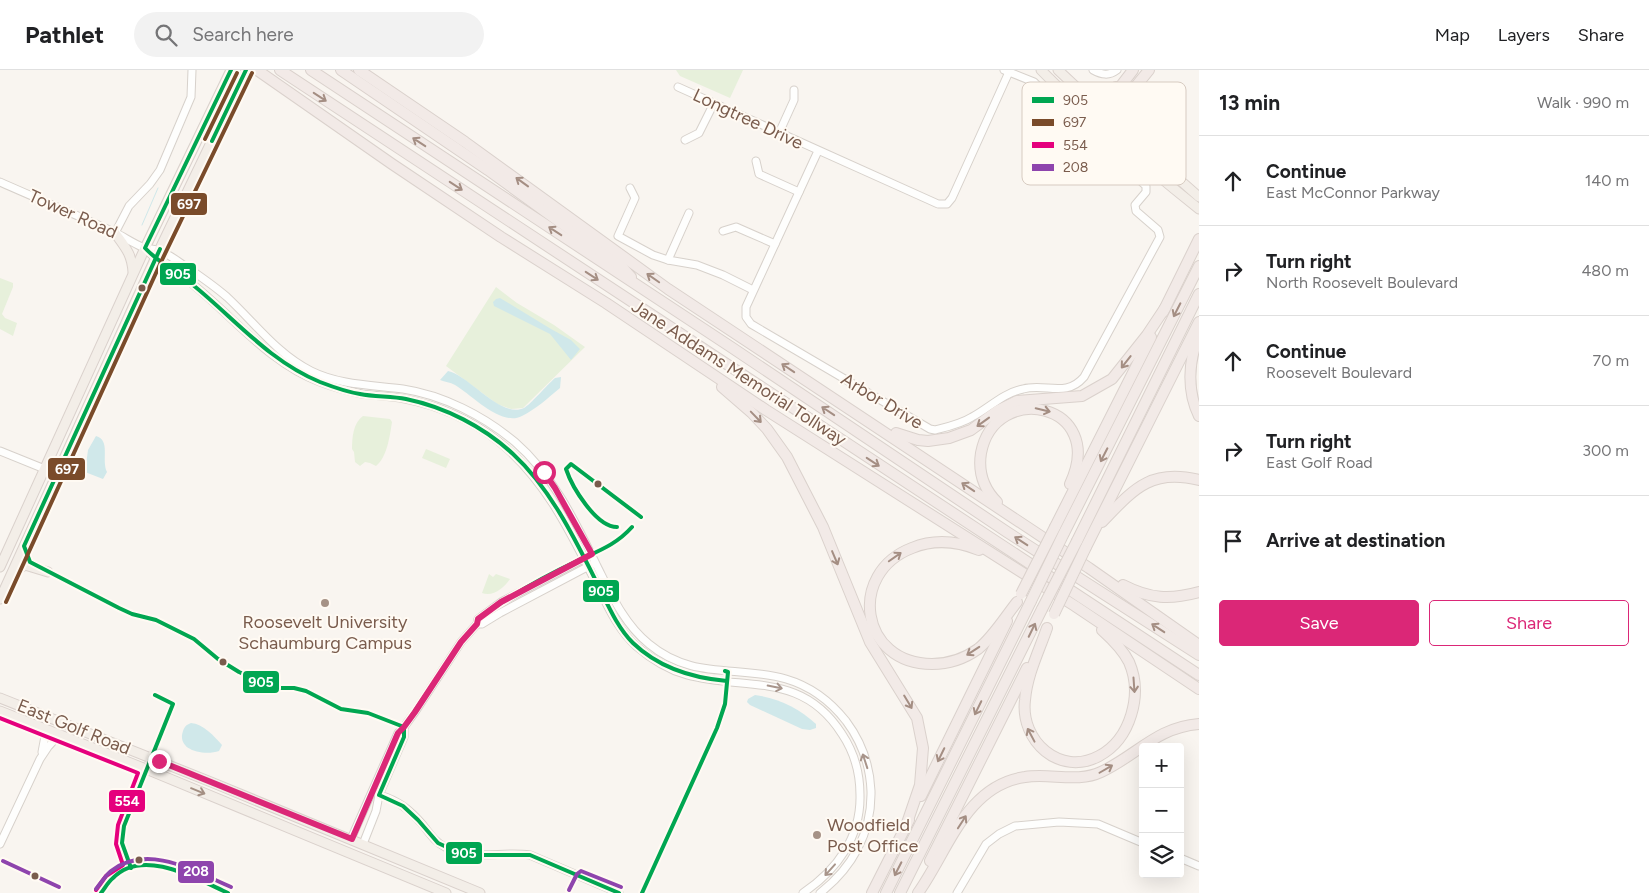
<!DOCTYPE html>
<meta charset="utf-8">
<style>
:root{--surface:#fff;--page:#f2f2f2;--text:#202124;--muted:#757577;--line:#e0e0e0;--accent:#db2777}
body{margin:0;font-family:Figtree,sans-serif;background:var(--page);color:var(--text)}
.controls{position:absolute;right:15px;bottom:15px;display:grid;overflow:hidden;border-radius:5px;box-shadow:0 5px 20px #0002}
.controls button{width:45px;height:45px;display:grid;place-items:center;padding:0;border:0;border-bottom:1px solid var(--line);background:var(--surface);color:var(--text);font:25px sans-serif}
.stop{position:absolute;width:15px;height:15px;margin:-11px;border:4px solid #db2777;border-radius:50%;background:#fff}
.stop.end{background:#db2777;border-color:#fff;box-shadow:0 1px 5px #0008}
.list{margin:0;padding:0;list-style:none}
h2{display:flex;justify-content:space-between;align-items:center;height:65px;margin:0;padding:0 20px;font-size:21px}
h2 small{font-size:16px;font-weight:400;color:var(--muted)}
.list li{display:grid;grid-template-columns:32px 1fr auto;gap:15px;align-items:center;box-sizing:border-box;height:90px;padding:0 20px;border-top:1px solid var(--line)}
.list b{display:block;font-size:19px;white-space:nowrap}
.list p{margin:0;font-size:16px;white-space:nowrap;color:var(--muted)}
.list em{font-size:16px;font-style:normal;color:var(--muted)}
.actions{display:flex;gap:10px;padding:15px 20px}
.actions a{flex:1;padding:11px 0;border:1px solid var(--accent);border-radius:5px;text-align:center;font-size:18px;color:var(--accent)}
.actions .main{background:var(--accent);color:#fff}
.icon{flex:none;width:28px;height:28px;fill:none;stroke:currentColor;stroke-width:2;stroke-linecap:round;stroke-linejoin:round}
.map{position:relative;flex:none;width:1199px;height:823px;overflow:hidden}
header{display:flex;align-items:center;gap:30px;box-sizing:border-box;height:70px;padding:0 25px;background:var(--surface);border-bottom:1px solid var(--line)}
header strong{font-size:24px}
nav{display:flex;gap:28px;margin-inline-start:auto;font-size:18px}
.search{width:350px;height:45px;background:var(--page);display:flex;align-items:center;gap:12px;box-sizing:border-box;padding:0 18px;border-radius:28px;color:var(--muted);font-size:19px}
main{display:flex}
aside{flex:1;background:var(--surface)}
.map>svg:first-child{display:block}
</style>
<header>
<strong>Pathlet</strong>
<div class="search"><svg class="icon" aria-label="search" viewBox="0 0 24 24"><circle cx="10" cy="10" r="6"/><path d="M15 15l6 6"/></svg>Search here</div>
<nav><a>Map</a><a>Layers</a><a>Share</a></nav>
</header>
<main>
<div class="map">
<svg width="1199" height="823" viewBox="0 0 1199 823">
<rect width="100%" height="100%" fill="#f9f5f0"/>
<g fill="#e7f0db">
<path d="M676,0H743L730,28L680,6Z"/>
<path d="M0,208L13,213V217L2,244L5,248L17,253L13,266L0,259Z"/>
<path d="M496,217L517,233L554,255L585,277L523,338L511,339L497,334L446,296Z"/>
<path d="M363,346L390,349L392,352C390,365 387,388 376,396L370,393L365,392L360,396L355,392L354,382L352,379C352,368 353,353 363,346Z"/>
<path d="M426,379L450,389L446,398L422,388Z"/>
<path d="M489,504L493,507L496,504L510,509C504,518 493,527 482,523Z"/>
</g>
<g fill="#d0e8ea">
<path d="M500,228L551,259L571,270L580,279L571,290L550,264L494,236L493,232L496,229Z"/>
<path d="M448,301C470,306 501,349 524,338C530,335 548,314 555,308L561,307L560,318C548,328 536,339 522,346C501,357 472,325 455,315C450,312 445,312 440,310Z"/>
<path d="M96,366C111,370 101,390 107,402L103,409L85,402L88,380Z"/>
<path d="M755,625C778,628 799,638 816,654V658L810,660L802,659L750,635L747,632L748,629Z"/>
<path d="M191,653C203,654 214,666 222,675L219,681C205,686 176,681 183,661C185,656 186,655 191,653Z"/>
</g>
<g fill="none" stroke-linecap="round" stroke-linejoin="round">
<path stroke="#d0e8ea" stroke-width="1" d="M142,155L158,118"/>
<defs>
<g id="minor">
<path d="M1093,0C1102,5 1109,6 1117,0"/>
<path d="M678,17L938,134H947L952,128L1009,2"/>
<path d="M779,63L794,30V20"/>
<path d="M685,70L699,63L714,33"/>
<path d="M818,81L746,237V247L751,254L930,359L935,360C947,357 961,354 972,347C989,338 1003,323 1023,319C1046,313 1066,328 1084,307L1160,167L1158,160L1136,141L1135,135L1146,122V116L1068,46L1034,12L1004,0"/>
<path d="M756,91L759,104L799,122"/>
<path d="M0,112C38,129 77,145 114,162C124,167 133,173 142,177C148,179 155,179 160,181C168,184 175,189 182,194C197,204 213,215 227,227C255,253 277,284 311,301C339,315 372,315 403,319C443,325 484,346 515,372C553,405 575,451 597,496C611,524 624,554 649,574C692,610 737,595 786,609C810,616 831,632 846,651C861,671 870,696 871,721C872,763 852,798 820,823"/>
<path d="M630,118L635,128L618,166L653,185L668,190L697,195L723,205L753,220"/>
<path d="M723,161L736,157L775,174"/>
<path d="M115,163L129,136L150,114L160,100L191,27L192,0"/>
<path d="M145,178C159,195 180,203 196,217C236,250 271,294 320,312C333,317 348,321 362,324C376,326 391,326 405,329C437,335 472,350 498,371C542,406 568,457 593,507C605,530 616,558 636,576C650,588 669,600 687,605C747,621 802,601 842,664C854,682 860,702 860,725C861,767 837,800 803,823"/>
<path d="M668,190L689,143"/>
<path d="M0,381L57,404"/>
<path d="M477,554H482L500,543L591,495"/>
<path d="M42,682L46,661"/>
<path d="M379,725C398,730 410,740 423,755C430,764 435,772 445,777C470,791 502,781 530,785L619,823"/>
<path d="M351,769L398,663L404,657L415,642L461,572L477,554L478,549L501,532L587,487"/>
<path d="M0,774L40,689L48,677L59,665"/>
<path d="M363,774L376,741L379,725L404,667V657"/>
<path d="M1180,788L1199,796"/>
<path d="M957,823L986,774L999,764L1015,756L1059,752L1098,754L1143,773"/>
</g>
<g id="major">
<path d="M1041,0C1090,50 1144,95 1199,139"/>
<path d="M1058,0L1104,43L1199,127"/>
<path d="M115,163C125,177 132,184 133,202"/>
<path d="M0,497L145,178L231,0"/>
<path d="M15,506L19,499L25,495L48,502"/>
<path d="M0,529L155,189L246,0"/>
<path d="M0,628L211,712L480,823"/>
<path d="M0,641L146,699L446,823"/>
</g>
<g id="highway">
<path d="M257,0L392,94L501,167L606,233L766,340L1075,536L1199,619"/>
<path d="M280,0L1199,605"/>
<path d="M311,0L731,277L1007,462L1199,585"/>
<path d="M341,0L488,100L622,197L631,207"/>
<path d="M359,0L465,72L668,219L1089,498L1199,575"/>
<path d="M1079,21C1092,26 1106,28 1116,17"/>
<path d="M1126,31L1123,46L1129,65"/>
<path d="M1073,32C1087,40 1099,44 1115,42L1149,0"/>
<path d="M1108,64L1104,52L1107,34L1133,0"/>
<path d="M1163,242L1199,169"/>
<path d="M1199,266C1188,291 1187,322 1199,346"/>
<path d="M722,317L752,343L767,359L787,387L823,457L870,572L917,648L923,678L920,715L906,756"/>
<path d="M896,363L918,370L928,371L949,368L971,360L997,341L1017,331L1082,326L1112,309L1147,265L1165,238"/>
<path d="M997,432C984,419 978,402 981,383C995,310 1108,333 1070,414"/>
<path d="M1102,452C1133,420 1150,398 1199,410"/>
<path d="M1055,457L1151,267"/>
<path d="M1064,463L1199,196"/>
<path d="M1077,471L1199,224"/>
<path d="M1086,477L1199,252"/>
<path d="M979,480C957,471 934,469 912,478C847,503 860,594 932,594C948,594 964,589 978,579C993,567 1005,547 1017,532"/>
<path d="M1123,515C1150,529 1170,530 1199,522"/>
<path d="M1047,558C1039,581 1027,605 1025,630C1020,671 1060,707 1099,686C1131,669 1143,624 1129,592C1123,580 1112,569 1102,560"/>
<path d="M921,726L1007,551"/>
<path d="M930,791L1027,598"/>
<path d="M872,823L909,750"/>
<path d="M886,823L1031,531"/>
<path d="M900,823L1042,539"/>
<path d="M918,823C948,781 966,715 1025,707C1050,703 1078,713 1101,702C1136,686 1157,657 1199,654"/>
</g>
</defs>
<use href="#minor" stroke="#d7d1cb" stroke-width="9"/>
<use href="#major" stroke="#dad1cc" stroke-width="11"/>
<use href="#highway" stroke="#dad1cc" stroke-width="12"/>
<use href="#minor" stroke="#fefefd" stroke-width="7"/>
<use href="#major" stroke="#f3eee8" stroke-width="9"/>
<use href="#highway" stroke="#f2eae7" stroke-width="10"/>
<defs>
<g id="highway-bridge">
<path d="M1021,524L1055,457"/>
<path d="M1031,531L1064,463"/>
<path d="M1042,539L1077,471"/>
<path d="M1054,544L1086,477"/>
</g>
</defs>
<use href="#highway-bridge" stroke="#dad1cc" stroke-width="12" stroke-linecap="butt"/>
<use href="#highway-bridge" stroke="#f2eae7" stroke-width="10"/>
<defs>
<g id="bus-1">
<path d="M231,0L145,178C159,193 177,202 193,215C235,249 269,291 320,312C333,317 347,322 360,324C375,327 391,326 406,329C445,337 484,357 513,384C551,419 575,469 598,515C608,535 617,557 633,573C659,598 692,608 727,611"/>
<path d="M212,71L246,0"/>
<path d="M160,179L24,476L30,492L119,538L132,544L156,550L194,569L218,589L239,602L263,613L277,618H294L306,621L341,639L368,643L404,657"/>
<path d="M617,457C596,457 572,417 566,399L571,394L641,447"/>
<path d="M131,798L122,773L124,756L173,634L155,625"/>
<path d="M101,823C105,818 108,812 113,808C143,777 197,809 228,823"/>
<path d="M619,823L530,785H475L455,781L438,773L418,750L403,736L379,725L404,667V657L461,572L477,554L478,549C509,526 543,507 577,491C598,481 616,475 632,457"/>
<path d="M642,823L717,658L725,634L728,602L725,601"/>
</g>
<g id="bus-2">
<path d="M205,69L237,3"/>
<path d="M6,532L161,192L252,3"/>
</g>
<path id="bus-3" d="M0,648L138,703L118,755L116,774L123,795L106,806L96,820"/>
<g id="bus-4">
<path d="M3,791L59,817"/>
<path d="M96,819C101,813 105,806 111,801C148,773 194,801 231,817"/>
<path d="M569,820L577,804L581,801L621,817"/>
</g>
</defs>
<use href="#bus-1" stroke="#fffaf3" stroke-width="8"/>
<use href="#bus-2" stroke="#fffaf3" stroke-width="8"/>
<use href="#bus-3" stroke="#fffaf3" stroke-width="8"/>
<use href="#bus-4" stroke="#fffaf3" stroke-width="8"/>
<use href="#bus-1" stroke="#00a651" stroke-width="4"/>
<use href="#bus-2" stroke="#7a4b2a" stroke-width="4"/>
<use href="#bus-3" stroke="#e5007d" stroke-width="4"/>
<use href="#bus-4" stroke="#8e44ad" stroke-width="4"/>
</g>
<defs><path id="oneway-shaft" d="M-6 0H5M1.5-3L5.5 0L1.5 3" fill="none" stroke-width="1.6" stroke-linecap="round" stroke-linejoin="round" transform="scale(1.25)"/></defs>
<g stroke="#a48e83">
<use href="#oneway-shaft" transform="translate(320 27) rotate(33)"/>
<use href="#oneway-shaft" transform="translate(419 72) rotate(-147)"/>
<use href="#oneway-shaft" transform="translate(522 112) rotate(-144)"/>
<use href="#oneway-shaft" transform="translate(456 116) rotate(33)"/>
<use href="#oneway-shaft" transform="translate(555 161) rotate(-147)"/>
<use href="#oneway-shaft" transform="translate(592 206) rotate(33)"/>
<use href="#oneway-shaft" transform="translate(653 208) rotate(-145)"/>
<use href="#oneway-shaft" transform="translate(1177 240) rotate(117)"/>
<use href="#oneway-shaft" transform="translate(1126 292) rotate(128)"/>
<use href="#oneway-shaft" transform="translate(788 298) rotate(-146)"/>
<use href="#oneway-shaft" transform="translate(1043 340) rotate(13)"/>
<use href="#oneway-shaft" transform="translate(828 341) rotate(-146)"/>
<use href="#oneway-shaft" transform="translate(756 347) rotate(46)"/>
<use href="#oneway-shaft" transform="translate(983 352) rotate(144)"/>
<use href="#oneway-shaft" transform="translate(1104 385) rotate(117)"/>
<use href="#oneway-shaft" transform="translate(873 392) rotate(33)"/>
<use href="#oneway-shaft" transform="translate(968 417) rotate(-146)"/>
<use href="#oneway-shaft" transform="translate(1021 471) rotate(-147)"/>
<use href="#oneway-shaft" transform="translate(895 487) rotate(-35)"/>
<use href="#oneway-shaft" transform="translate(835 488) rotate(67)"/>
<use href="#oneway-shaft" transform="translate(1158 558) rotate(-147)"/>
<use href="#oneway-shaft" transform="translate(1032 560) rotate(-64)"/>
<use href="#oneway-shaft" transform="translate(973 581) rotate(147)"/>
<use href="#oneway-shaft" transform="translate(1134 615) rotate(86)"/>
<use href="#oneway-shaft" transform="translate(908 632) rotate(59)"/>
<use href="#oneway-shaft" transform="translate(978 638) rotate(116)"/>
<use href="#oneway-shaft" transform="translate(1031 665) rotate(-118)"/>
<use href="#oneway-shaft" transform="translate(941 685) rotate(116)"/>
<use href="#oneway-shaft" transform="translate(1106 699) rotate(-30)"/>
<use href="#oneway-shaft" transform="translate(962 752) rotate(-57)"/>
<use href="#oneway-shaft" transform="translate(898 799) rotate(117)"/>
</g>
<g stroke="#a8958b">
<use href="#oneway-shaft" transform="translate(775 617) rotate(11)"/>
<use href="#oneway-shaft" transform="translate(865 691) rotate(-108)"/>
<use href="#oneway-shaft" transform="translate(830 800) rotate(132)"/>
</g>
<use stroke="#a48f83" href="#oneway-shaft" transform="translate(198 721) rotate(22)"/>
<g fill="none" stroke-linecap="round" stroke-linejoin="round">
<path stroke="#db2777" stroke-width="6" d="M159,691L352,769L398,663L404,657L415,642L461,572L477,554L478,549L501,532L592,484L555,418L544,402"/>
</g>
<g fill="#7a5c4d" stroke="#fffaf3" stroke-width="2">
<circle cx="142" cy="218" r="4.5"/>
<circle cx="598" cy="414" r="4.5"/>
<circle cx="223" cy="592" r="4.5"/>
<circle cx="139" cy="790" r="4.5"/>
<circle cx="35" cy="806" r="4.5"/>
</g>
<g fill="#a69286" stroke="#fffaf3" stroke-width="2">
<circle cx="325" cy="533" r="5"/>
<circle cx="817" cy="765" r="5"/>
</g>
<g text-anchor="middle" stroke-width="4" stroke-linejoin="round" paint-order="stroke">
<g font-size="18" fill="#7a5c4d" stroke="#fffaf3">
<text transform="translate(748 49) rotate(25)" y="6">Longtree Drive</text>
<text transform="translate(73 144) rotate(24)" y="6">Tower Road</text>
<text transform="translate(739 303) rotate(33)" y="6">Jane Addams Memorial Tollway</text>
<text transform="translate(882 331) rotate(31)" y="6">Arbor Drive</text>
<text transform="translate(74 657) rotate(22)" y="6">East Golf Road</text>
</g>
<g font-size="18" fill="#7a5c4d" stroke="#fffaf3">
<text x="325" y="558">Roosevelt University<tspan x="325" dy="21">Schaumburg Campus</tspan></text>
<text x="827" y="761" text-anchor="start">Woodfield<tspan x="827" dy="21">Post Office</tspan></text>
</g>
</g>
<rect x="1022" y="12" width="164" height="103" rx="8" fill="#fffaf3" stroke="#d7cbc1" stroke-width="1"/>
<rect x="1032" y="27" width="22" height="6" fill="#00a651"/>
<rect x="1032" y="49" width="22" height="7" fill="#7a4b2a"/>
<rect x="1032" y="72" width="22" height="6" fill="#e5007d"/>
<rect x="1032" y="94" width="22" height="7" fill="#8e44ad"/>
<g font-size="14" fill="#7a5c4d">
<text x="1063" y="35">905</text>
<text x="1063" y="57">697</text>
<text x="1063" y="80">554</text>
<text x="1063" y="102">208</text>
</g>
<g stroke="#fffaf3" stroke-width="2">
<rect x="170" y="122" width="38" height="24" rx="5" fill="#7a4b2a"/>
<rect x="159" y="192" width="38" height="24" rx="5" fill="#00a651"/>
<rect x="47" y="387" width="39" height="24" rx="5" fill="#7a4b2a"/>
<rect x="582" y="509" width="38" height="24" rx="5" fill="#00a651"/>
<rect x="242" y="600" width="38" height="24" rx="5" fill="#00a651"/>
<rect x="108" y="719" width="38" height="24" rx="5" fill="#e5007d"/>
<rect x="445" y="771" width="38" height="24" rx="5" fill="#00a651"/>
<rect x="177" y="790" width="38" height="24" rx="5" fill="#8e44ad"/>
</g>
<g font-size="14" text-anchor="middle" font-weight="bold" fill="#fff">
<text x="189" y="139">697</text>
<text x="178" y="209">905</text>
<text x="67" y="404">697</text>
<text x="601" y="526">905</text>
<text x="261" y="617">905</text>
<text x="127" y="736">554</text>
<text x="464" y="788">905</text>
<text x="196" y="806">208</text>
</g>
</svg>
<div class="controls">
<button>+</button>
<button>−</button>
<button><svg class="icon" aria-label="layers" viewBox="0 0 24 24"><path d="M12 4l9 5-9 5-9-5zM3 14l9 5 9-5"/></svg></button>
</div>
<div class="stop" style="left:544px;top:402px"></div>
<div class="stop end" style="left:159px;top:691px"></div>
</div>
<aside>
<h2>13 min<small>Walk · 990 m</small></h2>
<ul class="list">
<li><svg class="icon" aria-label="ahead" viewBox="0 0 24 24"><path d="M12 20V5M6 11l6-6 6 6"/></svg><div><b>Continue</b><p>East McConnor Parkway</p></div><em>140 m</em></li>
<li><svg class="icon" aria-label="right" viewBox="0 0 24 24"><path d="M7 20v-9h11M14 6l5 5-5 5"/></svg><div><b>Turn right</b><p>North Roosevelt Boulevard</p></div><em>480 m</em></li>
<li><svg class="icon" aria-label="ahead" viewBox="0 0 24 24"><path d="M12 20V5M6 11l6-6 6 6"/></svg><div><b>Continue</b><p>Roosevelt Boulevard</p></div><em>70 m</em></li>
<li><svg class="icon" aria-label="right" viewBox="0 0 24 24"><path d="M7 20v-9h11M14 6l5 5-5 5"/></svg><div><b>Turn right</b><p>East Golf Road</p></div><em>300 m</em></li>
<li><svg class="icon" aria-label="arrive" viewBox="0 0 24 24"><path d="M6 21V4h12l-3 4 3 4H6"/></svg><div><b>Arrive at destination</b></div></li>
</ul>
<div class="actions"><a class="main">Save</a><a>Share</a></div>
</aside>
</main>
